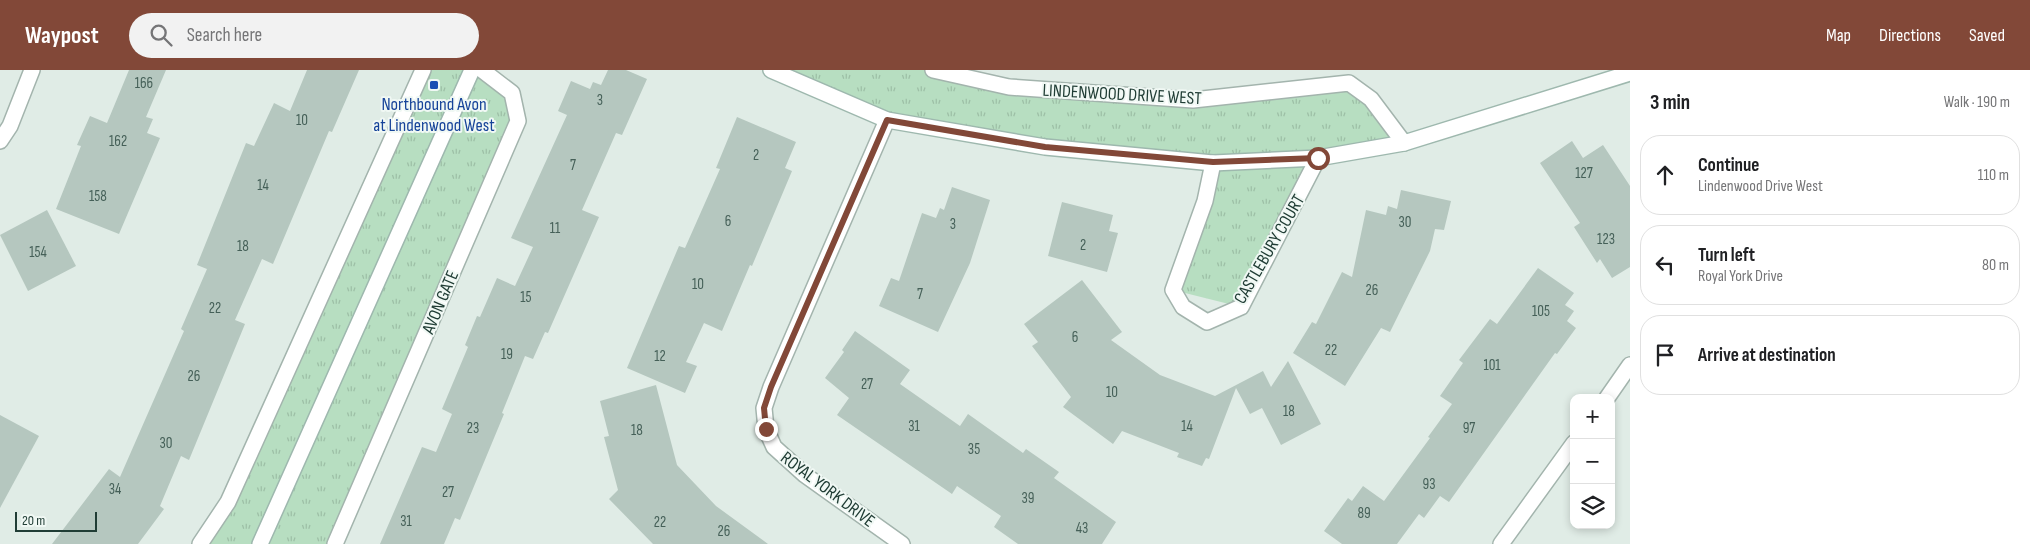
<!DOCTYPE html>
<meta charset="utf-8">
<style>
:root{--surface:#fff;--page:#f2f2f2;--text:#202124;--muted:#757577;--line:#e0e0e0;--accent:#824838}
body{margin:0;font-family:"Sofia Sans Condensed",sans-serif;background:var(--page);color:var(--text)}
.controls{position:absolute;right:15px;bottom:15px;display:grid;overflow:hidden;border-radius:10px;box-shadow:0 2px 8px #0003}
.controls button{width:45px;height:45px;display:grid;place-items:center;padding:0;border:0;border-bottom:1px solid var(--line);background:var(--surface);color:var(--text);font:25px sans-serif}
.scale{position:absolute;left:15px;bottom:12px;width:82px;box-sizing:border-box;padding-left:5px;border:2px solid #203d35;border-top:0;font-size:14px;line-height:18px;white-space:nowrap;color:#203d35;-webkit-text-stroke:4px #f0f8f4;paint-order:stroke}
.stop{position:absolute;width:15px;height:15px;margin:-11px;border:4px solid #824838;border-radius:50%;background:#fff}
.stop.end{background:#824838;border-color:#fff;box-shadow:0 1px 5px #0008}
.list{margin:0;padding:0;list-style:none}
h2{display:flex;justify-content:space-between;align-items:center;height:65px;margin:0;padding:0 20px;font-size:21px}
h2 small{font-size:16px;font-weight:400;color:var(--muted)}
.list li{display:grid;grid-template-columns:32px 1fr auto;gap:15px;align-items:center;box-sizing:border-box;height:80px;margin:0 10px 10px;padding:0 10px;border:1px solid var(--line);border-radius:20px}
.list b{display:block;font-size:19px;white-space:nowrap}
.list p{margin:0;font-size:16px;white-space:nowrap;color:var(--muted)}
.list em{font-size:16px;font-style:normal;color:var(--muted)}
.icon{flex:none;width:28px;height:28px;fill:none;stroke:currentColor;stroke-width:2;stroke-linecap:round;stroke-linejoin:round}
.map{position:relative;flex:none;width:1630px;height:474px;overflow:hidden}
header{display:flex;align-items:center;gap:30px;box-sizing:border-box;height:70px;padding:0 25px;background:var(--accent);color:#fff}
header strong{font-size:24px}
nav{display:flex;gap:28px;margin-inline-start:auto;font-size:18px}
.search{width:350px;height:45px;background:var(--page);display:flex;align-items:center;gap:12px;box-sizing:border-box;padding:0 18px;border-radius:28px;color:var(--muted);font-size:19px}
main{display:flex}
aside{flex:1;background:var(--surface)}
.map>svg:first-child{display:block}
</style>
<header>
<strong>Waypost</strong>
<div class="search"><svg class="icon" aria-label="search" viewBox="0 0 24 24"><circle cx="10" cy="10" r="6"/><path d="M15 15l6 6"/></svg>Search here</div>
<nav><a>Map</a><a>Directions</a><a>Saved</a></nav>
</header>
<main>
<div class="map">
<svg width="1630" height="474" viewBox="0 0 1630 474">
<defs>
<pattern id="grass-tufts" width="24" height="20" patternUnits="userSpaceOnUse" patternTransform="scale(1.25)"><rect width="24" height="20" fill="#b7dec1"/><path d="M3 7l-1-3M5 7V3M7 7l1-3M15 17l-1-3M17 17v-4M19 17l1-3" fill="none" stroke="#9dbfa6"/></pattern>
</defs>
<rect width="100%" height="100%" fill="#e0ece6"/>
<g fill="url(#grass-tufts)">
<path d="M423,0H482L512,23L518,51L335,474H200Z"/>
<path d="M771,0H933L1009,17L1193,30L1349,13L1404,73L1318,89L1241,237L1173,220L1213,93L887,50Z"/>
</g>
<g fill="#b5c7bf">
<path d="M129,0H166L146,47L153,49L147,63L160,68L119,164L56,139L81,76L77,75L90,46L107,53Z"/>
<path d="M307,0H359L332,62L329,61L273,194L262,189L235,250L245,254L189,390L181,386L160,436L164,439L138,474H52L109,399L120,407L184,261L181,259L207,199L197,195L246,73L254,76L274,33L290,41Z"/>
<path d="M608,0H626L647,9L622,65L616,63L582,140L599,147L548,263L545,262L533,289L525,286L502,343L504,344L460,450L455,448L444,474H380L422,377L436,382L452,344L442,339L468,277L465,275L477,246L480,247L497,208L515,216L533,177L511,168L567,45L558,41L571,11L590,19L593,12L601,15Z"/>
<path d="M737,47L796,72L785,98L792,101L752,196L750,195L722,261L704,253L686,292L697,296L685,323L627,298L679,176L685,178L720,99L716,98Z"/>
<path d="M1572,71L1583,88L1603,75L1630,116V197L1612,208L1600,189L1597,193L1574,157L1580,153L1540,93Z"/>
<path d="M952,117L990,130L970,193L938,262L879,236L891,208L899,211L922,143L936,148L940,138L944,140Z"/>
<path d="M1401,120L1451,131L1444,160L1435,159L1430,181L1390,262L1381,258L1345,316L1293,283L1312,252L1316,254L1342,202L1352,207L1366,140L1386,145L1388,136L1397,139Z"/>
<path d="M1062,132L1113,145L1109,161L1118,163L1107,202L1048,186Z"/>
<path d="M47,140L76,196L28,221L0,165Z"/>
<path d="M1538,198L1574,223L1565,235L1574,241L1567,251L1576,258L1557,284L1555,283L1449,432L1440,426L1424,448L1419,444L1397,474H1342L1324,461L1348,428L1352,431L1363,416L1384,431L1430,368L1428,367L1452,334L1440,326L1463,293L1459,290L1490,249L1497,254Z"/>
<path d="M1082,210L1122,262L1111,270L1160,305L1215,326L1263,301L1271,317L1288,291L1321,354L1281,375L1262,338L1250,344L1236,318L1209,389L1206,388L1202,396L1177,387L1179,383L1122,361L1113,374L1063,337L1071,327L1032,276L1038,272L1024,254Z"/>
<path d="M855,261L910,300L900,314L960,356L968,344L1023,383L1026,379L1059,402L1054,408L1116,452L1102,474H1018L994,457L1001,446L957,416L952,424L837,345L849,328L825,308L844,282L842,280Z"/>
<path d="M656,315L677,395L716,436L768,474H653L609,429L618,420L604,367L609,366L600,331Z"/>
<path d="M0,345L39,366L0,438Z"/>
</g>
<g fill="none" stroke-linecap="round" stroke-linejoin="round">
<defs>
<g id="street">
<path d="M933,0L1009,17L1193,30L1349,13L1371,29L1404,73"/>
<path d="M887,50L771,317L764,338L766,359L774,377L805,405L902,474"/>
<path d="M0,71L10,56L32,0"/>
<path d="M1213,93L1205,131L1173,220L1183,237L1207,252L1241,237L1318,88"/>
<path d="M1607,328L1630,295"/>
<path d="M200,474L228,432L423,0"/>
<path d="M335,474L518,51L512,23L482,0"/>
<path d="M1501,474L1574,373"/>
</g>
<g id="secondary">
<path d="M771,0L887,50L1045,77L1213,93L1318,88L1404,73L1630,3"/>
<path d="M260,474L472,0"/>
</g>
</defs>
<use href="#street" stroke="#a3b4ad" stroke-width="18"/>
<use href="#secondary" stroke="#9eb8ae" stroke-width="18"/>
<use href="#street" stroke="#fff" stroke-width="15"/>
<use href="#secondary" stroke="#fff" stroke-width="15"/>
</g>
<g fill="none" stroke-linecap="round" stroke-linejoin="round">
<path stroke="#824838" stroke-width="6" d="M766,359L764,338L771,317L887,50L1045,77L1213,92L1318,88"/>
</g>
<rect fill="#1a4fb4" stroke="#f0f8f4" stroke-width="2" x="429" y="10" width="10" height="10" rx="2.5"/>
<g text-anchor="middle" stroke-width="4" stroke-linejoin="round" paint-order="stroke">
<g font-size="15" fill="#456058">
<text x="144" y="18">166</text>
<text x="600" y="35">3</text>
<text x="302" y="55">10</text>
<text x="118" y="76">162</text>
<text x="756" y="90">2</text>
<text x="573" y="100">7</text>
<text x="1584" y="108">127</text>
<text x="263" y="120">14</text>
<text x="98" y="131">158</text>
<text x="728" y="156">6</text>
<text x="1405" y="157">30</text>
<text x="953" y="159">3</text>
<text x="555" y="163">11</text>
<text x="1606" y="174">123</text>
<text x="1083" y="180">2</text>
<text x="243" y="181">18</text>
<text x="38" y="187">154</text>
<text x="698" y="219">10</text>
<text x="1372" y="225">26</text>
<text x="920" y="229">7</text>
<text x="526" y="232">15</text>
<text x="215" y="243">22</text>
<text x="1541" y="246">105</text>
<text x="1075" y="272">6</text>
<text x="1331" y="285">22</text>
<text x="507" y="289">19</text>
<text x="660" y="291">12</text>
<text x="1492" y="300">101</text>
<text x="194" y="311">26</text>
<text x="867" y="319">27</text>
<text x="1112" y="327">10</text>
<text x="1289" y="346">18</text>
<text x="914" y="361">31</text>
<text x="1187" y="361">14</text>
<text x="473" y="363">23</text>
<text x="1469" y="363">97</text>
<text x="637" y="365">18</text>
<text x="166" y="378">30</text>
<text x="974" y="384">35</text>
<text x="1429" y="419">93</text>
<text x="115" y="424">34</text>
<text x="448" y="427">27</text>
<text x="1028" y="433">39</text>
<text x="1364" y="448">89</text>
<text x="406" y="456">31</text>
<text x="660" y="457">22</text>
<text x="1082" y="463">43</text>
<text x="724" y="466">26</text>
</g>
<g font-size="18" fill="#203d35" stroke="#f0f8f4">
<text transform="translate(1122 24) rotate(3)" y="6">LINDENWOOD DRIVE WEST</text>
<text transform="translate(1269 179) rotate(-60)" y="6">CASTLEBURY COURT</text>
<text transform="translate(440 232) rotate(-67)" y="6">AVON GATE</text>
<text transform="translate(828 419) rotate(37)" y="6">ROYAL YORK DRIVE</text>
</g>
<g font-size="18" fill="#164399" stroke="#f0f8f4">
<text x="434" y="40">Northbound Avon<tspan x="434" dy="21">at Lindenwood West</tspan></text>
</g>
</g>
</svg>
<div class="controls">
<button>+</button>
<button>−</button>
<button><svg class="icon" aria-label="layers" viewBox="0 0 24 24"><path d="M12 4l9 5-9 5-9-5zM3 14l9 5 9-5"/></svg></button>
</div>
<div class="scale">20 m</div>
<div class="stop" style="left:1318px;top:88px"></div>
<div class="stop end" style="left:766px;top:359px"></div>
</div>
<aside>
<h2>3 min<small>Walk · 190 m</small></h2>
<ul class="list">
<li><svg class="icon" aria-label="ahead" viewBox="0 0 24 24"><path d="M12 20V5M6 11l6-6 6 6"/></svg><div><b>Continue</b><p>Lindenwood Drive West</p></div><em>110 m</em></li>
<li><svg class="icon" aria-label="left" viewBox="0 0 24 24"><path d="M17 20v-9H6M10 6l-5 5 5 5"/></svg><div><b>Turn left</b><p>Royal York Drive</p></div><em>80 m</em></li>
<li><svg class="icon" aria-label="arrive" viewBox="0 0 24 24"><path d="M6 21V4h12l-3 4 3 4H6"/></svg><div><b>Arrive at destination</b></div></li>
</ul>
</aside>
</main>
